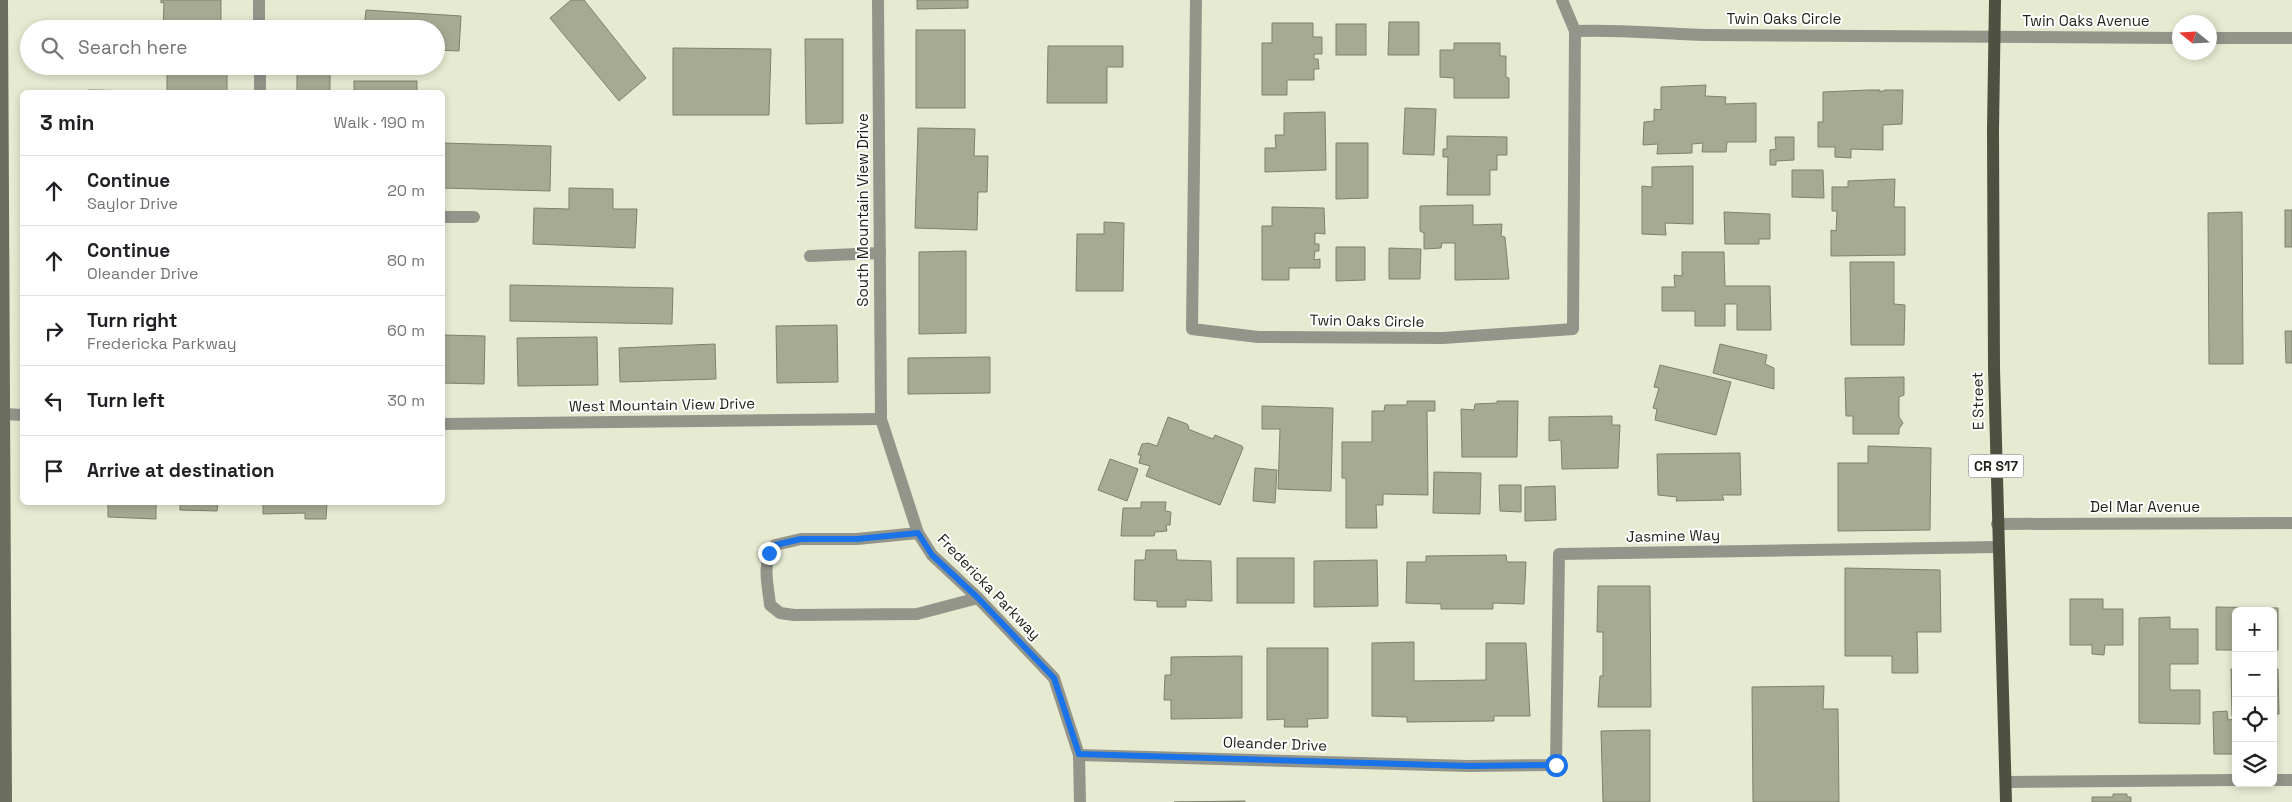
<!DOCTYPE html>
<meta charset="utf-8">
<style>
:root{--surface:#fff;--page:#f6f6f6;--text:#202124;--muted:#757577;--line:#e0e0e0}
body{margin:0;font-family:"Space Grotesk",sans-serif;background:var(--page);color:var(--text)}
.controls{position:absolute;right:15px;bottom:15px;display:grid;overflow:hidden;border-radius:8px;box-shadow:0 2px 8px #0003}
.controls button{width:45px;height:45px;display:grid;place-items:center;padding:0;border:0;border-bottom:1px solid var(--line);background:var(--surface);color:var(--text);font:25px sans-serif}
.compass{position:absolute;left:2172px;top:15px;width:45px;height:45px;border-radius:50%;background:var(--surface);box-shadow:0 2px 8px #0003;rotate:288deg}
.stop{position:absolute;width:15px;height:15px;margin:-11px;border:4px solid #1a73e8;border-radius:50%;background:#fff}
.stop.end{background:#1a73e8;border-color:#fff;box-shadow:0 1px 5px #0008}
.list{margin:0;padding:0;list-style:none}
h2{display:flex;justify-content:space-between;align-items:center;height:65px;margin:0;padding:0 20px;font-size:21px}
h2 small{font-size:16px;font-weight:400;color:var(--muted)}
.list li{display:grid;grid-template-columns:32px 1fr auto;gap:15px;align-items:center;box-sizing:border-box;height:70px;padding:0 20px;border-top:1px solid var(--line)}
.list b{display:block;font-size:19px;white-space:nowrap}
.list p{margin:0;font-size:16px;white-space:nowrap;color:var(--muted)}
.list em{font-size:16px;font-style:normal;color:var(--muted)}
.icon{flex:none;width:28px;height:28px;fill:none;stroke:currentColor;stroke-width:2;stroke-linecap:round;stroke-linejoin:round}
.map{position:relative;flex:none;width:2292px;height:802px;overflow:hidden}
.search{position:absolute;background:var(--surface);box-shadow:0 2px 8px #0003;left:20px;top:20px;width:425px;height:55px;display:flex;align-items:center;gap:12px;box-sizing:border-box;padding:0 18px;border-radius:28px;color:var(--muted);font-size:19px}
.panel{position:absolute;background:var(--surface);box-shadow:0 2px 8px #0003;left:20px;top:90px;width:425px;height:415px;border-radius:8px}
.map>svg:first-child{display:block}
</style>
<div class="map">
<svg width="2292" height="802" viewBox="0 0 2292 802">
<rect width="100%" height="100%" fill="#e6ead1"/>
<g fill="#a7aa93" stroke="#7e816b">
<path d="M161,0H221V29H163L164,2L161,3Z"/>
<path d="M571,0H584L646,78L619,101L550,18Z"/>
<path d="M917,0H968V8L917,9Z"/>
<path d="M366,10L461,16L459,51L436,50V29H364Z"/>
<path d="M87,21L140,23V29H87Z"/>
<rect x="297" y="22" width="33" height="7"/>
<path d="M1389,22H1419V55H1388Z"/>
<path d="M1272,23H1313V37H1322V54H1314V59H1318L1319,69H1314V80H1287V95H1262V43H1272Z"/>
<rect x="1336" y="24" width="30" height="31"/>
<rect x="916" y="30" width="49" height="78"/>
<path d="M805,39H843V123L806,124Z"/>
<path d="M1454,43H1500V56H1506V77L1509,78V98H1454V78L1440,77V50H1454Z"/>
<path d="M1048,46H1123V67H1107V103H1047Z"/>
<path d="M673,48L771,49L769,115H673Z"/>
<rect x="297" y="66" width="33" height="26"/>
<rect x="167" y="73" width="60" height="19"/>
<rect x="354" y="81" width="63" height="11"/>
<path d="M1706,85L1705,96L1726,97L1725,104L1756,103V142H1727L1726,152H1702L1703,143L1692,144V153L1657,154L1658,144L1643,145L1644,122L1654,121V109L1661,110V87Z"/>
<path d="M88,90L142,91V92H88Z"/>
<path d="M1869,90H1880V92L1885,90H1903L1902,124L1883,125V150L1851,149V158L1835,157V147H1818V122H1823V92Z"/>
<path d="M1405,108L1436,109L1434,155L1403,154Z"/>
<path d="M1325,112L1326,170L1265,172V148H1276L1275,135H1284V113Z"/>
<path d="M918,128L975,129L974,156H988L987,192H978L977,230L915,228Z"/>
<path d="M1447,136L1507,137V155H1497V170H1490V195H1447L1448,157H1443V149H1447Z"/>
<path d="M1775,137H1794V160L1776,161V165H1770V150L1776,149Z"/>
<path d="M442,143L551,146L550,191L442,188Z"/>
<path d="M1336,143H1368V198L1336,199Z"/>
<path d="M1693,166V224L1665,223L1666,235L1642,234V186L1652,187V167Z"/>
<path d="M1792,170H1823L1824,198L1792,197Z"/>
<path d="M1895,179L1894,207H1905V255L1831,256V230L1836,231L1837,211H1832V187H1848V181Z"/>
<path d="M569,188L613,189V209H637L635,248L533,244L534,208L569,209Z"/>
<path d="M1473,205V225L1502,224L1501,236L1505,237L1509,279L1455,280V243H1442L1441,248L1424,249V233L1420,231V206Z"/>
<path d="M1272,207L1324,208L1325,234L1315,233V244H1319V251H1315L1314,260L1320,259V268H1289V280H1262V226H1272Z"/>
<rect x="2285" y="210" width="7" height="37"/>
<path d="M1724,212L1770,214V239H1759V244H1725Z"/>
<path d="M2242,212L2243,364H2209L2208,213Z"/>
<path d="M1104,222L1124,223L1123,291H1076L1077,234H1104Z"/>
<path d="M1336,247H1365V280L1336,281Z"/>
<path d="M1389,248L1421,249L1420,279H1389Z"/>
<path d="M966,251V333L919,334V252Z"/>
<path d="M1682,252H1724L1725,286H1770L1771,330H1737V304H1725V326H1695V311H1662V287H1675L1674,275L1682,276Z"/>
<path d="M1850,262H1894V304L1905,305L1904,345H1851Z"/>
<path d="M510,285L673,288L672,324L510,321Z"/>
<path d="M837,325L838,382L777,383L776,326Z"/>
<path d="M2285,331H2292V363H2286Z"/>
<path d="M442,335L485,336L484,384L442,383Z"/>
<path d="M597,337L598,385L518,386L517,338Z"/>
<path d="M715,344L716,379L620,382L619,348Z"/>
<path d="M1720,344L1767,355L1765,364L1774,368V389L1713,373Z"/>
<path d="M990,357V393L908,394V358Z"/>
<path d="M1660,365L1731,382L1716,435L1655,420L1657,409L1653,408L1659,388L1654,387Z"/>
<path d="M1904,377V395L1899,397V417L1903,423L1899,429V434H1853V416H1846L1845,378Z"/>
<path d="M1407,401H1435V411H1427L1428,495L1383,494V505H1376L1377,528H1346V478H1342V442H1372V411H1384L1385,405H1407Z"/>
<path d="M1497,401H1518L1517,457H1462L1461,409L1474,410L1475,404L1497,403Z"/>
<path d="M1262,406L1333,408L1331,491L1278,489L1280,429H1262Z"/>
<path d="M1612,416V425H1620L1618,468L1562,469L1561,440L1549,441V417Z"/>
<path d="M1168,417L1187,424L1189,427L1188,429L1213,439L1215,435L1242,446L1243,448L1220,505L1146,476L1150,466L1139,463L1141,455H1138L1142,444L1148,443L1157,446Z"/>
<path d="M1868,446L1931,448L1930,530L1838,531V463H1868Z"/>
<path d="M1740,453L1741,495H1722L1724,500L1676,501L1677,497L1658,495L1657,454Z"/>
<path d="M1110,459L1138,469L1127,501L1098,490Z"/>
<path d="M1255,468L1277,470L1275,503L1253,501Z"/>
<path d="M1434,472L1481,473L1480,514L1433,513Z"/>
<path d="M1499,485H1521V512L1500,511Z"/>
<path d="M1555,486L1556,520L1525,521V487Z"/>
<path d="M108,502H156V519L108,517Z"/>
<path d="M180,502H218L217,511L180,510Z"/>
<path d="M263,502H327L326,519H305V513L263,514Z"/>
<path d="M1141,502H1166L1165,511L1171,512L1170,525H1166L1167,531L1155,532L1154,536H1121L1123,508H1141Z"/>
<path d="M1146,550H1176L1177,560L1211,561L1212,601L1186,600V607H1157V601L1134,600L1135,560H1145Z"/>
<path d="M1506,555L1507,562H1526L1524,604L1493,603V609H1441V604L1406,603L1407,562H1426V556Z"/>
<rect x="1237" y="558" width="57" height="45"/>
<path d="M1377,560L1378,606L1314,607V561Z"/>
<path d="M1845,568L1940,570L1941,632H1917L1918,673H1892V656H1845Z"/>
<path d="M1598,586H1650L1651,707H1598L1600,676H1603V632H1597Z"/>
<path d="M2070,599H2103V609H2123V645H2105L2104,655L2092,654V645H2070Z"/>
<path d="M2216,607L2278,608V650H2273V611H2236V650H2216Z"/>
<path d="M2170,617V629H2198V664H2170V690H2200V724L2139,723V618Z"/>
<path d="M1414,642V681L1486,680V643H1526L1530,716H1494V721L1407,722V717L1372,716V643Z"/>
<path d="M1267,648H1328V718L1307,719L1308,727H1284L1285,719L1267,720Z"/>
<path d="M1242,656V718L1171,719V700H1164L1165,675H1171V657Z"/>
<path d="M2231,669H2236V715L2232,716Z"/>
<path d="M2273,669H2278L2279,714H2273Z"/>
<path d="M1824,686L1823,709H1838L1839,802H1753L1752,687Z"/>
<path d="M2227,711L2228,720L2236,719L2234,754H2214L2213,712Z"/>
<path d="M1650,730V802H1603L1601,731Z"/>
<path d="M2113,794H2127V797H2131V802H2092V797H2113Z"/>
<path d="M1245,801V802H1174Z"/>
</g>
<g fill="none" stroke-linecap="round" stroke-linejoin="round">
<g stroke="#93948a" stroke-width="12">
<path d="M918,533L857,539H801L775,545C761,564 768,583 770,605L780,613L794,615L917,614L978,598"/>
<path d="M2273,780H2292"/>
<path d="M2006,782L2236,780"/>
</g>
<g stroke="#93948a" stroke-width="12">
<path d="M259,0V29"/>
<path d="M878,0L881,419L918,533L932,555L978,598L1054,678L1079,755L1080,802"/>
<path d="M1196,0L1192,329L1258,337L1443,338L1573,329L1575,31L1562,0"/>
<path d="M1575,31C1619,29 1662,34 1707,35C1864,36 2022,37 2180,38"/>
<path d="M2210,38H2292"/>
<path d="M260,66V92"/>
<path d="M442,217H474"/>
<path d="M810,256L880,253"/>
<path d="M4,414L22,415"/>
<path d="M442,424L881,419"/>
<path d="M1997,524L2292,523"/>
<path d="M1079,755L1469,766L1556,765L1559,554L1998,547"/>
</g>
<path stroke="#6b6d5e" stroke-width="12" d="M2,0L6,802"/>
<path stroke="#4f5140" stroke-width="12" d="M1995,0L1993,130L1994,369L2006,802"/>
</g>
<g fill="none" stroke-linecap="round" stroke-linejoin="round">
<path stroke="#1a73e8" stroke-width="6" d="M769,553L775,545L801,539H857L918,533L932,555L978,598L1054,678L1079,754L1469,766L1556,765"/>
</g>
<g text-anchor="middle" stroke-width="4" stroke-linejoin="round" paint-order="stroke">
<rect fill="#fff" stroke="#62635d" stroke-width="1" x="1968.5" y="454.5" width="55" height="23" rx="4"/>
<g font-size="14" font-weight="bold" fill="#1f2017">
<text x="1996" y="471">CR S17</text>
</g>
<g font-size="15" fill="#1f2017" stroke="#fff">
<text x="1784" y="24">Twin Oaks Circle</text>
<text x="2086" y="26">Twin Oaks Avenue</text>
<text transform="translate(863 210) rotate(-90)" y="5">South Mountain View Drive</text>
<text transform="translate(1367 321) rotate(1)" y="5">Twin Oaks Circle</text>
<text transform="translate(1978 401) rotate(-91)" y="5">E Street</text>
<text transform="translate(662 405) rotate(-1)" y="5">West Mountain View Drive</text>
<text x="2145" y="512">Del Mar Avenue</text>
<text transform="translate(1673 536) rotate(-1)" y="5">Jasmine Way</text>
<text transform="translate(989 587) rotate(46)" y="5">Fredericka Parkway</text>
<text transform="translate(1275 744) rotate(2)" y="5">Oleander Drive</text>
</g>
</g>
</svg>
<div class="controls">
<button>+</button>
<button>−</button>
<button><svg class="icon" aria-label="locate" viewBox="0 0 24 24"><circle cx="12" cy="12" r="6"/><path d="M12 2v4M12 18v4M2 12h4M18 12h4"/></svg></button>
<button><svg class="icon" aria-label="layers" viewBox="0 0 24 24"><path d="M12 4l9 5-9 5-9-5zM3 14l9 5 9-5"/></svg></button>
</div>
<svg class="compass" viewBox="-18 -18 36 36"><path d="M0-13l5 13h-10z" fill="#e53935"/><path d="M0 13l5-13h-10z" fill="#757577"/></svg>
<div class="stop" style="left:1556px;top:765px"></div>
<div class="stop end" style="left:769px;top:553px"></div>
<div class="search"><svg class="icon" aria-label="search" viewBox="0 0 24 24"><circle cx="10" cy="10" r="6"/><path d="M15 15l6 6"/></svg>Search here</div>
<section class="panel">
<h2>3 min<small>Walk · 190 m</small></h2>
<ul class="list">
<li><svg class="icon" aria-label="ahead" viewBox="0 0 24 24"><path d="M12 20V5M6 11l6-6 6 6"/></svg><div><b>Continue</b><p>Saylor Drive</p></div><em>20 m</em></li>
<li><svg class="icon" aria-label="ahead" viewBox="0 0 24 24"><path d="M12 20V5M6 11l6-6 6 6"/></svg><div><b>Continue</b><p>Oleander Drive</p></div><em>80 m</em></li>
<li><svg class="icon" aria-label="right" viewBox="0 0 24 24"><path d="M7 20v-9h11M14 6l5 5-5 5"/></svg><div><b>Turn right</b><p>Fredericka Parkway</p></div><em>60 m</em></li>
<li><svg class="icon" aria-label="left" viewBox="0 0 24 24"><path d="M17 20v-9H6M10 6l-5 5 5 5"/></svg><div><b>Turn left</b></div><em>30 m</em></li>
<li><svg class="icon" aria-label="arrive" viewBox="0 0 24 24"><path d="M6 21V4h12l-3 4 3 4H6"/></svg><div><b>Arrive at destination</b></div></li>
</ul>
</section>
</div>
